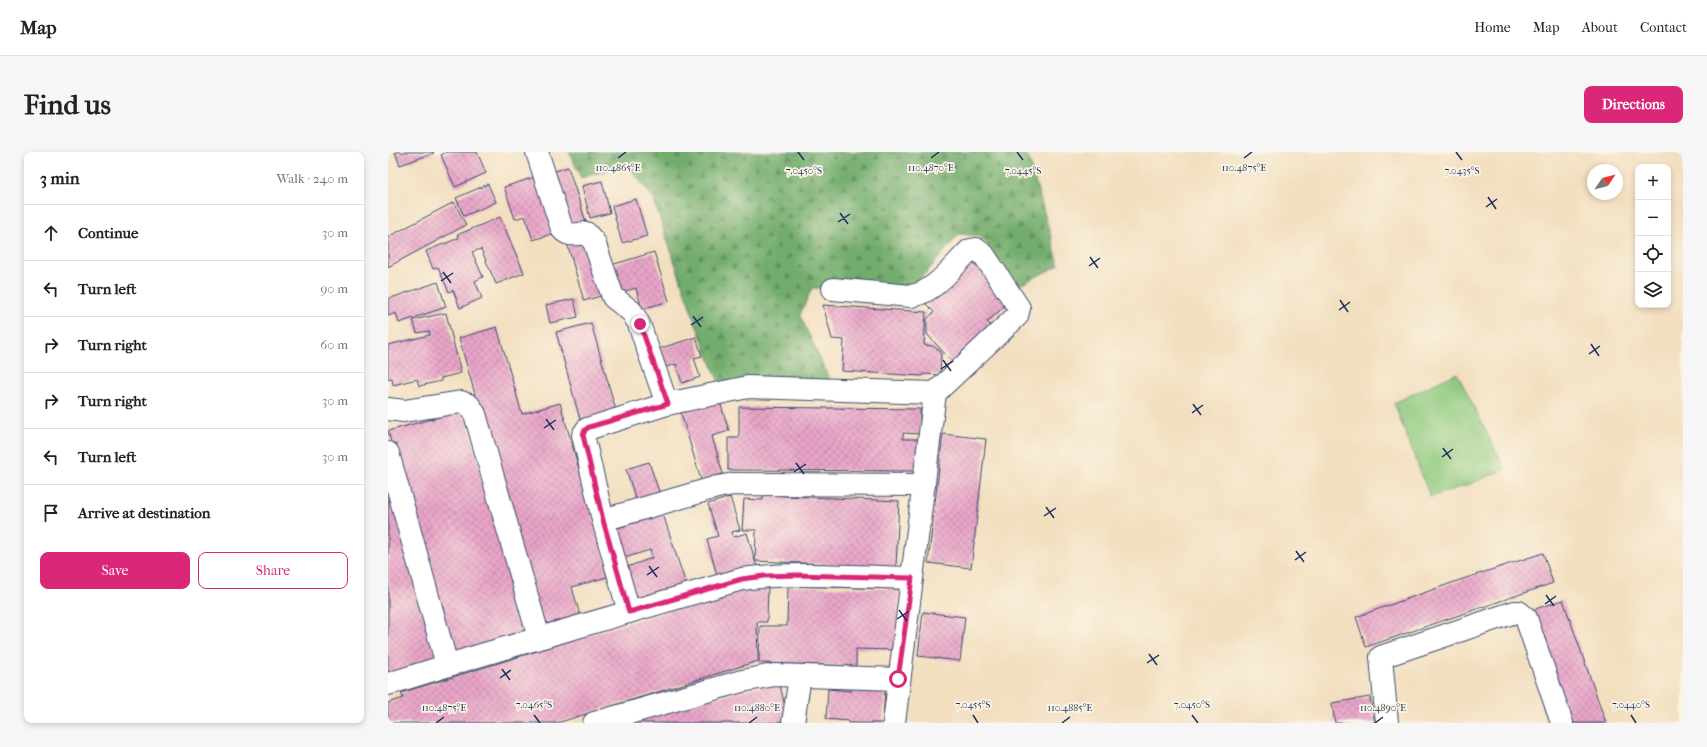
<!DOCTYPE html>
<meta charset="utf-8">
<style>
:root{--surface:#fff;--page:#f6f6f6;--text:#222;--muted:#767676;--line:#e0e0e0;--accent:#db2777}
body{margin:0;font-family:"IM FELL French Canon",serif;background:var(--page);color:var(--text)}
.controls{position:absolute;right:12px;top:12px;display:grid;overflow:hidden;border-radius:8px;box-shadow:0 2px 6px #0003}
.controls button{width:36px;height:36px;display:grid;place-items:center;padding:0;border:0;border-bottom:1px solid var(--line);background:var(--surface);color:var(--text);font:20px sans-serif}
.compass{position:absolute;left:1199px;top:12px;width:36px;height:36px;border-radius:50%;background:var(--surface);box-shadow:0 2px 6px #0003;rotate:55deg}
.stop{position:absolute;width:12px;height:12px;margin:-9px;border:3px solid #db2777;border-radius:50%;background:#fff}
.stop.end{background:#db2777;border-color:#fff;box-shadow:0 1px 4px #0008}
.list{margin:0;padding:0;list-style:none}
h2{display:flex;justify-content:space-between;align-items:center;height:52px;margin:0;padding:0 16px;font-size:17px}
h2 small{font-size:13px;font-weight:400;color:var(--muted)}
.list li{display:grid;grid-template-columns:26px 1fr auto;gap:12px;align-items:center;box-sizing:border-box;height:56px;padding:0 16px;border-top:1px solid var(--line)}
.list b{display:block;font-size:15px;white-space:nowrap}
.list em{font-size:13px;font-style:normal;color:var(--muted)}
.actions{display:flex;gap:8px;padding:12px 16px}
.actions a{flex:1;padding:9px 0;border:1px solid var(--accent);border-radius:8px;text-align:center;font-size:14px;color:var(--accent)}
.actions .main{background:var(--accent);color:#fff}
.icon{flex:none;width:22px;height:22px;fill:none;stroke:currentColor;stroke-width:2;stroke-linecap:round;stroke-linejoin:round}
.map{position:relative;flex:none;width:1295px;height:571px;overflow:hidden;border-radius:8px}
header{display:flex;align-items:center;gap:24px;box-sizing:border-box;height:56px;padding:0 20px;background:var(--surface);border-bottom:1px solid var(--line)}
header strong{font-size:19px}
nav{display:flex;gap:22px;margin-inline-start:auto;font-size:14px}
.intro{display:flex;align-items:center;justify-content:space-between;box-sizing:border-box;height:96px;padding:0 24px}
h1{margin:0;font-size:28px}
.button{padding:10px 18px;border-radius:8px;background:var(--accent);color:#fff;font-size:14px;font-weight:700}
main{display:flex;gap:24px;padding:0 24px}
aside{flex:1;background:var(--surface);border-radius:8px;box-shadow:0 2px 6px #0003}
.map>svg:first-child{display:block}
</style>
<header>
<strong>Map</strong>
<nav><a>Home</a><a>Map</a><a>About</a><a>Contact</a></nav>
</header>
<div class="intro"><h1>Find us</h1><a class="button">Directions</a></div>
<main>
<aside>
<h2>3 min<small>Walk · 240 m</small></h2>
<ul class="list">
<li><svg class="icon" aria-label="ahead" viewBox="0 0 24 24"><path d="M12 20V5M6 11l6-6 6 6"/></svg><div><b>Continue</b></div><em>30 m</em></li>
<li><svg class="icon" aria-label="left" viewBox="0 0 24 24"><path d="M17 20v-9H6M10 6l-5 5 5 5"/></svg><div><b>Turn left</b></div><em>90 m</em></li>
<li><svg class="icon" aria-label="right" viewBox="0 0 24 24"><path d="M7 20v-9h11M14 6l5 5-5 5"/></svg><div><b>Turn right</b></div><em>60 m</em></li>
<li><svg class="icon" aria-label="right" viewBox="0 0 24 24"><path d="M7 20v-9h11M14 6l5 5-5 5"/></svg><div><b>Turn right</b></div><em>30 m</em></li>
<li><svg class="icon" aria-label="left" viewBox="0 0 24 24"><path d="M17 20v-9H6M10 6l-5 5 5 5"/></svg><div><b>Turn left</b></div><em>30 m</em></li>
<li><svg class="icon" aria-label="arrive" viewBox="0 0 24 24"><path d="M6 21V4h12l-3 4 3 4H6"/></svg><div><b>Arrive at destination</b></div></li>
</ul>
<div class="actions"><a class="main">Save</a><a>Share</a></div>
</aside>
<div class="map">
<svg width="1295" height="571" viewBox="0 0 1295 571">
<defs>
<pattern id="forest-firs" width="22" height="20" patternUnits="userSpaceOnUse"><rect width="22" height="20" fill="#73ad6d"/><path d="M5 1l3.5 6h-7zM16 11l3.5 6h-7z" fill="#5e8d5d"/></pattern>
<pattern id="building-cross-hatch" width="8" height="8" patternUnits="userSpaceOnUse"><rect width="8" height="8" fill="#eaa6c9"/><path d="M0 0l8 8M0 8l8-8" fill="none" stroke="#bd88a6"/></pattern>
</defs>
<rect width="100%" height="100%" fill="#fcf5e5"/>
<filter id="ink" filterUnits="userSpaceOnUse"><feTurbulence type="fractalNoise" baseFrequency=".025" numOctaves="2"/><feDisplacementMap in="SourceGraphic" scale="8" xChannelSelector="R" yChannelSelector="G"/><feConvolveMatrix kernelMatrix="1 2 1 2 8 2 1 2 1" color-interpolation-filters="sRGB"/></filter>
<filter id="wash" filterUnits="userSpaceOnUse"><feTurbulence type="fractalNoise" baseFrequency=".012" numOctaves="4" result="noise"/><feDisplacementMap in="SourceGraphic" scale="16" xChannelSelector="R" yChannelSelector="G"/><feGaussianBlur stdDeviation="0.9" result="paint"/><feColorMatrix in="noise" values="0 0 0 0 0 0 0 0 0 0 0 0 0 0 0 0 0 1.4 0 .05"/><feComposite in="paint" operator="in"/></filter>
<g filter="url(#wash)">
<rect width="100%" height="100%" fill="#f2dfc0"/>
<path fill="url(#forest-firs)" stroke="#476e66" d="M181,0H635L641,7L671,113L632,133L592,84L571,82L539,120L521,136H424L412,163L442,229L331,231L307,170L265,46L239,12L193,26Z"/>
<path fill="#8fc97e" stroke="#557c6e" d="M1069,221L1117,317L1082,332L1042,345L1006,251Z"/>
<g id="blocks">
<g fill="url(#building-cross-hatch)">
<path d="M7,0H45L46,1L12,13Z"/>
<path d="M59,0H89L98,21L67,35L53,3Z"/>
<path d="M180,15L198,70L179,76L161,21Z"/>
<path d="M150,24L167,81L145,88L137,64L127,67L116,35Z"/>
<path d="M214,29L222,61L202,66L194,34Z"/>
<path d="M100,32L108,50L76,64L68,46Z"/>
<path d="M248,47L259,84L234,91L224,54Z"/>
<path d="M66,50L78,73L0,115V85Z"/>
<path d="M112,65L136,121L108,132L93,97L84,100L95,125L87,129L94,146L72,156L65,138L61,140L50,115L45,117L38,99L71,86L69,83Z"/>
<path d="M200,86L216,143L196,149L179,91Z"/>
<path d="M266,100L281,149L254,157L248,136L228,142L220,114Z"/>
<path d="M582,107L621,150L599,170L603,174L567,213L539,182V167L546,160L538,152L562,130Z"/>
<path d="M50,130L58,155L11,171L8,161L0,164V147Z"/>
<path d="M186,147L190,165L162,171L158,153Z"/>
<path d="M435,153L538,160L536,193L545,194L553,200L552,223L535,222L534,224L454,219L456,188L444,187Z"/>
<path d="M58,161L73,221L53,226V229L31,234L29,227L5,233L4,226L0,227V193L42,183L41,179L29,181L25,168Z"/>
<path d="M203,171L229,262L193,271L168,180Z"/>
<path d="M109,175L134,262L172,251L222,424L184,435L193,467L154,478L71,186Z"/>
<path d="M308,185L314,204L306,206L312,225L294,231L288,212L275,216L270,197Z"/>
<path d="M332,250L341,279L324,284L335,322L313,328L293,261Z"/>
<path d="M351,255L532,257V282L515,281V287H535L530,319L340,318V286H351Z"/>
<path d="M76,258L139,481L63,503L0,279Z"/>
<path d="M555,282L598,287L583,416L540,411Z"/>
<path d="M261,310L271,340L248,348L238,317Z"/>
<path d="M0,336L49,508L0,521Z"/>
<path d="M375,343L511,349L508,415L367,409L368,378H354L356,347L375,348Z"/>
<path d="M342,345L352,378L344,380L345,385L359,381L369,415L330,427L319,387L330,384L320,352Z"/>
<path d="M275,362L299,436L251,451L247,439L241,441L239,415L264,406L262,398L236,406L227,377Z"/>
<path d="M1155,401L1165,431L978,495L968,465L1072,428Z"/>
<path d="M370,431L380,432L379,470H369L370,509L169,571H0V551L15,546L13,541Z"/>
<path d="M400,434L511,437L510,498L468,497V514L371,511L372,474H399Z"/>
<path d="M1175,448L1218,571H1183L1144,458Z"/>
<path d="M535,460L577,465L572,509L530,504Z"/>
<path d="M391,529L400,567L386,571H235Z"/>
<path d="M464,532L497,535L495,571H460L461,569L438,567L440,537L463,539Z"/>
<path d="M982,545L987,571H947L944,551Z"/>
</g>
</g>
</g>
<g filter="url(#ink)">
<use href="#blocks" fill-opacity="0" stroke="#3b496d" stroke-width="1"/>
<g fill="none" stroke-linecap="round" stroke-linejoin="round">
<defs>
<g id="minor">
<path d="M149,0L174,77C180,85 189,82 198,81L206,90L225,145L244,160L251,172L279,252"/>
<path d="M445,137L523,144C546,141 565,114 582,98L588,97L596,103L631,156L629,164L547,241L506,571"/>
<path d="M0,257L16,259L73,250L81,253L87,262L151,486"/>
<path d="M0,301L59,513"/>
<path d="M215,368L329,335L346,332L536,333"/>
<path d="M241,460L215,368L195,283L199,277L279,252L360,235L547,241"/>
<path d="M0,532L93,503L354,427C410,419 468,425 524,426"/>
<path d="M206,571L354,529L386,523L510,527"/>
<path d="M405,571L412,524"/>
<path d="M999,571L993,505L1127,460H1131L1138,466L1174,571"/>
</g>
</defs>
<use href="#minor" stroke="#3b496d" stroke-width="24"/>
<use href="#minor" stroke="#fff" stroke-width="22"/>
</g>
</g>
<g fill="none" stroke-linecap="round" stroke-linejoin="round" filter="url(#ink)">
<path stroke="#db2777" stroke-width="5" d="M252,172L280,252L201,275L197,278L195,283L215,368L241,460L354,427L376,424L408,423L524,426L510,527"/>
</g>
<path fill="none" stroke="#1b2f5e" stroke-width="1.5" d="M410,0L416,8M629,0L635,8M1068,0L1074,8M230,6L238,0M543,6L551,0M856,6L864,0M1100,45L1108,57M1098,55L1109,47M452,61L460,72M450,70L462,62M702,105L710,116M701,114L712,106M55,120L63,131M53,129L65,121M952,148L960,160M951,158L962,150M305,164L313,175M303,173L315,165M1203,192L1211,204M1201,202L1212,194M555,208L563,219M553,217L565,209M805,252L813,263M804,261L815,253M158,267L166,278M156,276L168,268M1055,296L1063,307M1054,305L1065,297M408,311L416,322M406,320L418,312M658,355L666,366M656,364L668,356M908,399L916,410M907,408L918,400M261,414L269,425M259,423L271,415M1158,443L1166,454M1157,452L1168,444M511,458L519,469M509,467L521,459M761,502L769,513M759,511L771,503M114,517L122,528M112,526L123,518M146,563L152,571M585,563L590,571M804,563L810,571M1243,563L1248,571M48,571L56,565M361,571L369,565M674,571L682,565M987,571L995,565"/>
<g font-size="10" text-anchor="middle" fill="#1b2f5e" stroke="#fcf5e5" stroke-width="3.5" stroke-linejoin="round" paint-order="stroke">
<text x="543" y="19">110.4870°E</text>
<text x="230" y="19">110.4865°E</text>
<text x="856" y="19">110.4875°E</text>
<text x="416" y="22">7.0450°S</text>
<text x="635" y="22">7.0445°S</text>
<text x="1074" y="22">7.0435°S</text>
<text x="146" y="556">7.0465°S</text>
<text x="585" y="556">7.0455°S</text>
<text x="804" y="556">7.0450°S</text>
<text x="1243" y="556">7.0440°S</text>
<text x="56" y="559">110.4875°E</text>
<text x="369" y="559">110.4880°E</text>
<text x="682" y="559">110.4885°E</text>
<text x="995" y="559">110.4890°E</text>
</g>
</svg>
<div class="controls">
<button>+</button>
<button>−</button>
<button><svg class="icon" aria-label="locate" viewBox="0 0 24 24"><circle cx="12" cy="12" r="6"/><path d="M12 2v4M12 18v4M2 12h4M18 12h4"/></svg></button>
<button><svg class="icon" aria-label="layers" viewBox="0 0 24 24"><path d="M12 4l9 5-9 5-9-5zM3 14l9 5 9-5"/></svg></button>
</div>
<svg class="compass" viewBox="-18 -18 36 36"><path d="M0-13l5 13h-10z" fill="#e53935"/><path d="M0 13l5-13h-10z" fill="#767676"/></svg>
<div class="stop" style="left:510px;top:527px"></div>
<div class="stop end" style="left:252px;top:172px"></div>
</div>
</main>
